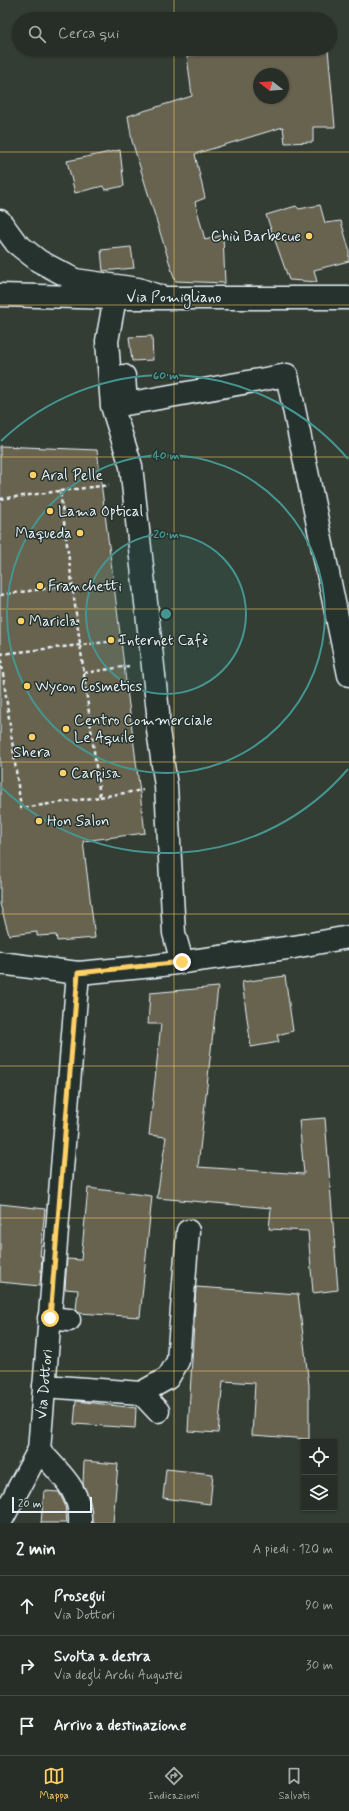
<!DOCTYPE html>
<html lang="it">
<meta charset="utf-8">
<style>
:root{--surface:#262e27;--page:#2e362f;--text:#f1f3f6;--muted:#a4a8a7;--line:#424a44;--accent:#ffd166}
body{margin:0;font-family:Mynerve,sans-serif;background:var(--page);color:var(--text)}
.controls{position:absolute;right:12px;bottom:12px;display:grid;overflow:hidden;border-radius:0px;box-shadow:0 1px 3px #0004}
.controls button{width:36px;height:36px;display:grid;place-items:center;padding:0;border:0;border-bottom:1px solid var(--line);background:var(--surface);color:var(--text);font:20px sans-serif}
.compass{position:absolute;left:253px;top:68px;width:36px;height:36px;border-radius:50%;background:var(--surface);box-shadow:0 1px 3px #0004;rotate:287deg}
.scale{position:absolute;left:12px;bottom:10px;width:80px;box-sizing:border-box;padding-left:4px;border:2px solid #e8f1f8;border-top:0;font-size:11px;line-height:14px;white-space:nowrap;color:#e8f1f8;-webkit-text-stroke:3px #26332d;paint-order:stroke}
.stop{position:absolute;width:12px;height:12px;margin:-9px;border:3px solid #ffd166;border-radius:50%;background:#fff}
.stop.end{background:#ffd166;border-color:#fff;box-shadow:0 1px 4px #0008}
.list{margin:0;padding:0;list-style:none}
h2{display:flex;justify-content:space-between;align-items:center;height:52px;margin:0;padding:0 16px;font-size:17px}
h2 small{font-size:13px;font-weight:400;color:var(--muted)}
.list li{display:grid;grid-template-columns:26px 1fr auto;gap:12px;align-items:center;box-sizing:border-box;height:60px;padding:0 16px;border-top:1px solid var(--line)}
.list b{display:block;font-size:15px;white-space:nowrap}
.list p{margin:0;font-size:13px;white-space:nowrap;color:var(--muted)}
.list em{font-size:13px;font-style:normal;color:var(--muted)}
.icon{flex:none;width:22px;height:22px;fill:none;stroke:currentColor;stroke-width:2;stroke-linecap:round;stroke-linejoin:round}
.map{position:relative;flex:none;width:349px;height:1523px;overflow:hidden}
.search{position:absolute;background:var(--surface);box-shadow:0 1px 3px #0004;left:12px;right:12px;top:12px;height:44px;display:flex;align-items:center;gap:10px;box-sizing:border-box;padding:0 14px;border-radius:22px;color:var(--muted);font-size:15px}
.sheet{height:232px;background:var(--surface)}
nav{display:flex;justify-content:space-around;align-items:center;box-sizing:border-box;height:56px;border-top:1px solid var(--line);background:var(--surface);font-size:11px;color:var(--muted)}
nav a{display:grid;justify-items:center;gap:2px}
nav .on{color:var(--accent)}
.map>svg:first-child{display:block}
</style>
<div class="map">
<svg width="349" height="1523" viewBox="0 0 349 1523">
<rect width="100%" height="100%" fill="#333d34"/>
<filter id="ink" filterUnits="userSpaceOnUse"><feTurbulence type="fractalNoise" baseFrequency=".025" numOctaves="2"/><feDisplacementMap in="SourceGraphic" scale="8" xChannelSelector="R" yChannelSelector="G"/><feConvolveMatrix kernelMatrix="1 2 1 2 8 2 1 2 1" color-interpolation-filters="sRGB"/></filter>
<g filter="url(#ink)">
<g fill="#676350" stroke="#e8f1f8" fill-rule="evenodd">
<path d="M229,49H328L335,127H313V142L285,143L283,127L195,154L205,198L195,202L205,240L223,235L225,283L175,281L132,141L128,116L192,96L187,56ZM259,74H283V98H259Z"/>
<path d="M120,150L124,186L105,190L103,186L75,193L67,161Z"/>
<path d="M320,205L325,223L341,221L349,249V261L314,270L317,282L289,280L266,215L296,206L299,209Z"/>
<path d="M131,247L134,268L103,271L101,250Z"/>
<path d="M152,336L153,360L132,361L129,337Z"/>
<path d="M0,446L97,450L145,833L83,841L95,938L57,941L56,935L37,936V932L9,935L0,904Z"/>
<path d="M285,976L293,1031L277,1035L279,1042L251,1047L242,982Z"/>
<path d="M218,987L198,1167L304,1174L299,1120L325,1118L338,1290L313,1293L308,1231L269,1229L271,1208L157,1198L166,1137L149,1135L161,1024H148L150,993Z"/>
<path d="M88,1188L152,1196L140,1317L79,1313L76,1310L78,1290L65,1289L67,1259L81,1260Z"/>
<path d="M0,1204L45,1209L40,1256H42L40,1286L0,1282Z"/>
<path d="M196,1287L298,1294L309,1385V1439L252,1435L255,1383L223,1381L218,1433L188,1431Z"/>
<path d="M76,1401L136,1408L135,1428L74,1424Z"/>
<path d="M84,1461L118,1464L113,1523H92L89,1498L83,1484Z"/>
<path d="M166,1469L213,1474L210,1504L163,1498Z"/>
<path d="M44,1491L59,1492L65,1505L67,1523H41Z"/>
</g>
<g fill="none" stroke-linecap="round" stroke-linejoin="round">
<defs>
<g id="minor">
<path d="M115,298L107,341L112,406L131,466L158,712V730L166,786L174,933L182,962"/>
<path d="M124,376L126,404L287,375L349,675"/>
<path d="M0,963L78,973L154,966L294,947L349,937"/>
<path d="M49,1318L69,1320"/>
<path d="M44,1386L141,1393L158,1411"/>
<path d="M141,1393L168,1378L178,1361L188,1231"/>
<path d="M39,1450C59,1473 82,1490 80,1523"/>
<path d="M0,1523L39,1450L78,973"/>
</g>
<path id="major" d="M0,295L115,298H349"/>
<path id="highway" d="M0,221L16,243L39,261L75,280L138,289L161,297"/>
</defs>
<use href="#minor" stroke="#e8f1f8" stroke-width="25"/>
<use href="#major" stroke="#e8f1f8" stroke-width="25"/>
<use href="#highway" stroke="#e8f1f8" stroke-width="25"/>
<g stroke="#e8f1f8" stroke-width="2.5" stroke-dasharray="4 3" stroke-linecap="butt">
<path d="M60,491L109,485"/>
<path d="M0,499L60,491L100,797L21,808L0,651"/>
<path d="M0,595L72,585"/>
<path d="M0,654L125,640"/>
<path d="M84,673L129,666"/>
<path d="M100,797L143,790"/>
</g>
<use href="#minor" stroke="#26332d" stroke-width="22"/>
<use href="#major" stroke="#26332d" stroke-width="22"/>
<use href="#highway" stroke="#26332d" stroke-width="22"/>
</g>
</g>
<g fill="none" stroke-linecap="round" stroke-linejoin="round" filter="url(#ink)">
<path stroke="#ffd166" stroke-width="5" d="M50,1318L78,973L182,962"/>
</g>
<path fill="none" stroke="#ffd166" stroke-width="1" stroke-opacity="0.55" d="M174,0V19M174,49V1523M0,152H349M0,305H349M0,457H349M0,609H349M0,762H349M0,914H349M0,1066H349M0,1218H349M0,1371H349"/>
<circle cx="166" cy="614" r="80" fill="#459590" fill-opacity=".12"/>
<g fill="none" stroke="#459590" stroke-width="2">
<circle cx="166" cy="614" r="80"/>
<circle cx="166" cy="614" r="159"/>
<path d="M348 769A239 239 0 0 1 1 787M1 441A239 239 0 0 1 348 459"/>
</g>
<g fill="#ffd166" stroke="#26332d" stroke-width="1.5">
<circle cx="309" cy="236" r="4"/>
<circle cx="33" cy="475" r="4"/>
<circle cx="50" cy="511" r="4"/>
<circle cx="80" cy="533" r="4"/>
<circle cx="40" cy="586" r="4"/>
<circle cx="21" cy="621" r="4"/>
<circle cx="111" cy="640" r="4"/>
<circle cx="27" cy="686" r="4"/>
<circle cx="66" cy="729" r="4"/>
<circle cx="32" cy="737" r="4"/>
<circle cx="63" cy="773" r="4"/>
<circle cx="39" cy="821" r="4"/>
</g>
<g text-anchor="middle" stroke-width="3" stroke-linejoin="round" paint-order="stroke">
<g font-size="15" fill="#e8f1f8" stroke="#26332d" text-anchor="start">
<text x="301" y="241" text-anchor="end">Chiù Barbecue</text>
<text x="41" y="480">Aral Pelle</text>
<text x="58" y="516">Lama Optical</text>
<text x="72" y="538" text-anchor="end">Maqueda</text>
<text x="48" y="591">Franchetti</text>
<text x="29" y="626">Maricla</text>
<text x="119" y="645">Internet Cafè</text>
<text x="35" y="691">Wycon Cosmetics</text>
<text x="74" y="725">Centro Commerciale<tspan x="74" dy="17">Le Aquile</tspan></text>
<text x="32" y="757" text-anchor="middle">Shera</text>
<text x="71" y="778">Carpisa</text>
<text x="47" y="826">Hon Salon</text>
</g>
<g font-size="15" fill="#e8f1f8" stroke="#26332d">
<text x="174" y="302">Via Pomigliano</text>
<text transform="translate(44 1384) rotate(-85)" y="5">Via Dottori</text>
</g>
</g>
<circle cx="166" cy="614" r="6" fill="#459590" stroke="#26332d" stroke-width="2"/>
<g font-size="12" text-anchor="middle" font-weight="bold" fill="#459590" stroke="#26332d" stroke-width="3" stroke-linejoin="round" paint-order="stroke">
<text x="166" y="379">60 m</text>
<text x="166" y="459">40 m</text>
<text x="166" y="538">20 m</text>
</g>
</svg>
<div class="controls">
<button><svg class="icon" aria-label="locate" viewBox="0 0 24 24"><circle cx="12" cy="12" r="6"/><path d="M12 2v4M12 18v4M2 12h4M18 12h4"/></svg></button>
<button><svg class="icon" aria-label="layers" viewBox="0 0 24 24"><path d="M12 4l9 5-9 5-9-5zM3 14l9 5 9-5"/></svg></button>
</div>
<svg class="compass" viewBox="-18 -18 36 36"><path d="M0-13l5 13h-10z" fill="#e53935"/><path d="M0 13l5-13h-10z" fill="#a4a8a7"/></svg>
<div class="scale">20 m</div>
<div class="stop" style="left:50px;top:1318px"></div>
<div class="stop end" style="left:182px;top:962px"></div>
<div class="search"><svg class="icon" aria-label="search" viewBox="0 0 24 24"><circle cx="10" cy="10" r="6"/><path d="M15 15l6 6"/></svg>Cerca qui</div>
</div>
<section class="sheet">
<h2>2 min<small>A piedi · 120 m</small></h2>
<ul class="list">
<li><svg class="icon" aria-label="ahead" viewBox="0 0 24 24"><path d="M12 20V5M6 11l6-6 6 6"/></svg><div><b>Prosegui</b><p>Via Dottori</p></div><em>90 m</em></li>
<li><svg class="icon" aria-label="right" viewBox="0 0 24 24"><path d="M7 20v-9h11M14 6l5 5-5 5"/></svg><div><b>Svolta a destra</b><p>Via degli Archi Augustei</p></div><em>30 m</em></li>
<li><svg class="icon" aria-label="arrive" viewBox="0 0 24 24"><path d="M6 21V4h12l-3 4 3 4H6"/></svg><div><b>Arrivo a destinazione</b></div></li>
</ul>
</section>
<nav>
<a class="on"><svg class="icon" aria-label="map" viewBox="0 0 24 24"><path d="M3 6l6-2 6 2 6-2v14l-6 2-6-2-6 2zM9 4v14M15 6v14"/></svg>Mappa</a>
<a><svg class="icon" aria-label="directions" viewBox="0 0 24 24"><path d="M12 3l9 9-9 9-9-9zM9 14v-3h6M13 9l2 2-2 2"/></svg>Indicazioni</a>
<a><svg class="icon" aria-label="saved" viewBox="0 0 24 24"><path d="M7 4h10v16l-5-4-5 4z"/></svg>Salvati</a>
</nav>
